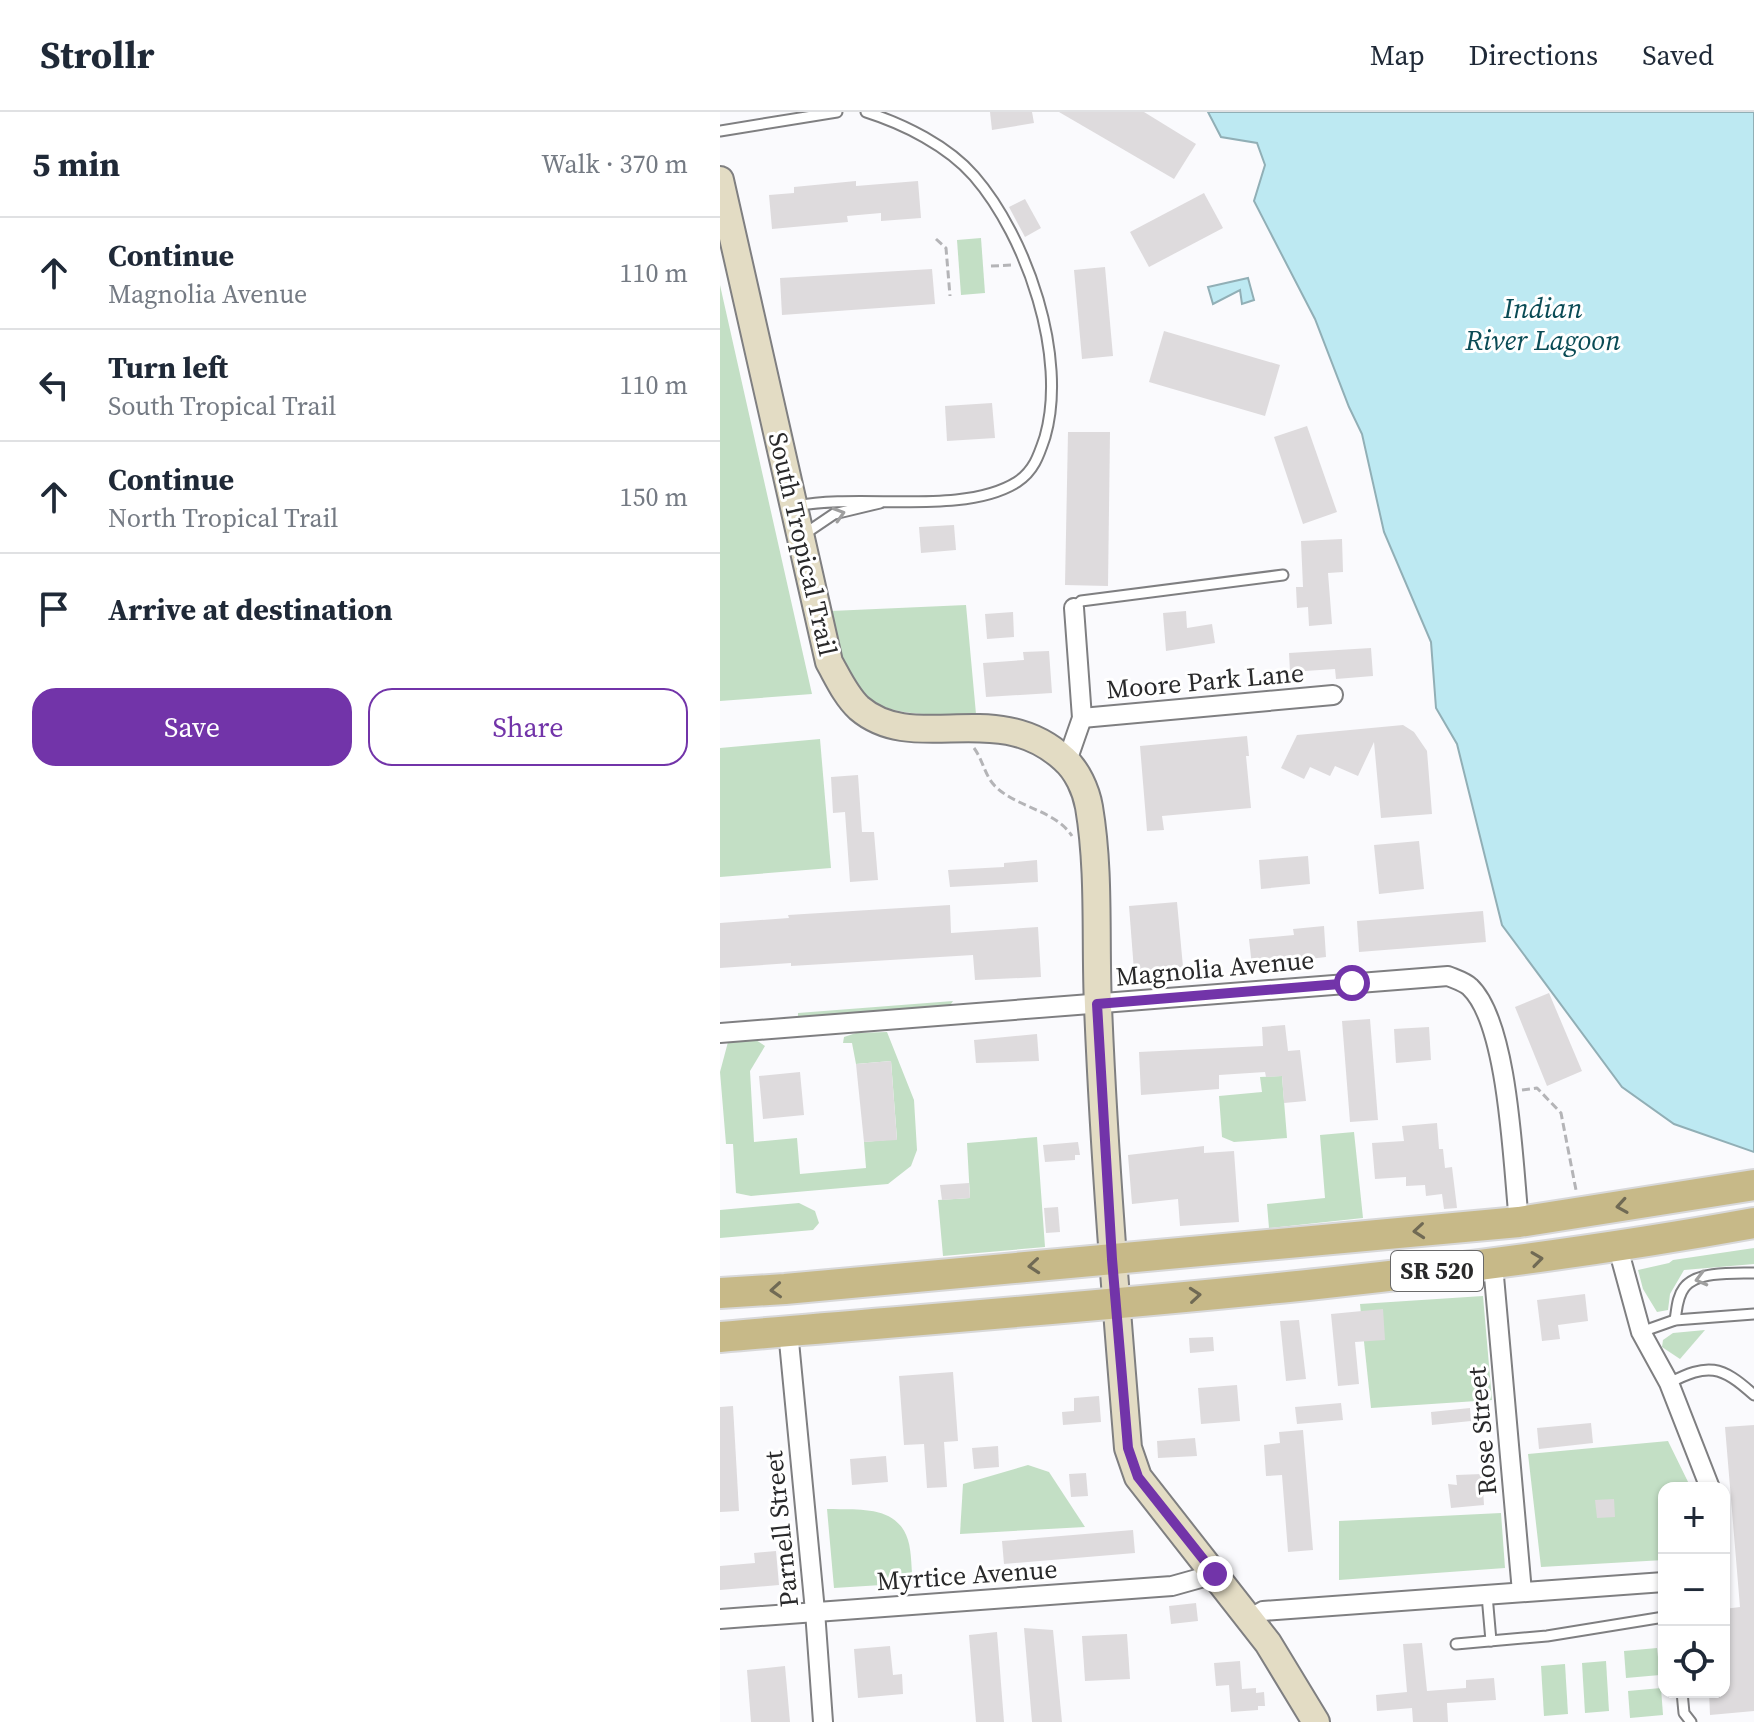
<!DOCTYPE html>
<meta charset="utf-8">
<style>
:root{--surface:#fff;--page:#f6f6f7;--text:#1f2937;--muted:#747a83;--line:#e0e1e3;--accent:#7234a9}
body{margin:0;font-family:"Source Serif 4",serif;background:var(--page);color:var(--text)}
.controls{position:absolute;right:24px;bottom:24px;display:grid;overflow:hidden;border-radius:16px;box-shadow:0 2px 6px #0004}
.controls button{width:72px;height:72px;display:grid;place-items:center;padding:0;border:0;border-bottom:2px solid var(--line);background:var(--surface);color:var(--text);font:40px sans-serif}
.stop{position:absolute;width:24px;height:24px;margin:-18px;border:6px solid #7234a9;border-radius:50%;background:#fff}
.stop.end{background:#7234a9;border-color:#fff;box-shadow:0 2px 8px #0008}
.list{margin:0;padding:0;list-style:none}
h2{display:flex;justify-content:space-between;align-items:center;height:104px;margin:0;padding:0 32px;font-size:34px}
h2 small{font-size:26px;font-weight:400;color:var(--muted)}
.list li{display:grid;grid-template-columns:52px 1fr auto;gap:24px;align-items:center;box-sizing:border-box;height:112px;padding:0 32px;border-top:2px solid var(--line)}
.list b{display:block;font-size:30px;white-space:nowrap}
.list p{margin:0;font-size:26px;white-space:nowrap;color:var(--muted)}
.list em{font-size:26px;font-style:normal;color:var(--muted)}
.actions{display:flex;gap:16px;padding:24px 32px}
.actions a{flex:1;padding:18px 0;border:2px solid var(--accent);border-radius:24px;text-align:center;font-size:28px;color:var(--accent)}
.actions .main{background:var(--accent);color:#fff}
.icon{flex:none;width:44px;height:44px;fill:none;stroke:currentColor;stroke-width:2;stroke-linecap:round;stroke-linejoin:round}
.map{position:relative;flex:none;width:1034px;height:1610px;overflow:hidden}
header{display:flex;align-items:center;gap:48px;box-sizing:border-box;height:112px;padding:0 40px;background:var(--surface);border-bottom:2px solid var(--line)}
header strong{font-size:38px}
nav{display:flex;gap:44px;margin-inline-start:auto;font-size:28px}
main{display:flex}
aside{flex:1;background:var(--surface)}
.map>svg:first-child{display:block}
</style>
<header>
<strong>Strollr</strong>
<nav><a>Map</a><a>Directions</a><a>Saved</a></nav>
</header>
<main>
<aside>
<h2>5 min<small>Walk · 370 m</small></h2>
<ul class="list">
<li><svg class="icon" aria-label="ahead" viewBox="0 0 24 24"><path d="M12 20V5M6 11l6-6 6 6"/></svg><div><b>Continue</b><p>Magnolia Avenue</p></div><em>110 m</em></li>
<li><svg class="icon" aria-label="left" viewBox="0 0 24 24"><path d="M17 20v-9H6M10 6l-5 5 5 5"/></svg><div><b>Turn left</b><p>South Tropical Trail</p></div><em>110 m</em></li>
<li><svg class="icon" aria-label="ahead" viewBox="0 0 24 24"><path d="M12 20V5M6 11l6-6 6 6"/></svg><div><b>Continue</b><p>North Tropical Trail</p></div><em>150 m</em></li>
<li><svg class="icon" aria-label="arrive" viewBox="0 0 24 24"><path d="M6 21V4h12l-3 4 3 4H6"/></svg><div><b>Arrive at destination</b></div></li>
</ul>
<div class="actions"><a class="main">Save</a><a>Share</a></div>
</aside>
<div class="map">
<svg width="1034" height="1610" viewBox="0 0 1034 1610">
<rect width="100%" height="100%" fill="#fafafd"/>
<g fill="#c3dfc5">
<path d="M261,126L265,181L241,183L237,128Z"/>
<path d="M0,173L2,182L92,582L0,589Z"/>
<path d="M246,493L256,602C207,602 144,610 122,554C115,537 114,517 111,499Z"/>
<path d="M100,627L111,756L0,765V636Z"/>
<path d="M233,889L229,895L87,908L78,906V901Z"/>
<path d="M167,920L194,988L197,1038L191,1054L168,1072L31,1084L16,1081L13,1032H6L0,960L8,930L36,928L45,934L30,959L34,1030L77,1026L80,1062L146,1056L144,1030L177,1027L171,949L136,952L132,931H123L124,925L136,921Z"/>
<path d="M562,964L567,1026L514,1030L502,1025L499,984L542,980L540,965Z"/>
<path d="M634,1020L643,1106L549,1116L547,1092L605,1086L600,1023Z"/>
<path d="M317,1025L325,1135L223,1144L218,1088L250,1086L247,1031Z"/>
<path d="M79,1091L95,1099L99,1111L93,1118L0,1126V1098Z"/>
<path d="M1034,1136V1152L964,1158L950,1182L948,1198L937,1200L923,1177L918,1158L949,1151L953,1148Z"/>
<path d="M763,1184L772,1288L651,1296L640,1192Z"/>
<path d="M985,1218L960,1247L942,1235L943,1228L953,1221Z"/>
<path d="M948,1329L971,1376H944V1448L821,1455L808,1342Z"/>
<path d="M308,1353L329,1360L365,1415L240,1422L243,1372Z"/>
<path d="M107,1397C136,1398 177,1392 188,1428C192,1441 191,1458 193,1471L114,1476Z"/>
<path d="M781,1401L785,1456L619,1468V1409Z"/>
<path d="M937,1536L940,1563L906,1566L904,1539Z"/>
<path d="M886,1549L889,1599L865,1601L862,1551Z"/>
<path d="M845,1552L848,1602L824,1604L821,1554Z"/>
<path d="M941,1576L943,1603L910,1606L908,1579Z"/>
</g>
<g fill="#bde9f2" stroke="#91afb6" stroke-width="2">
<path d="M488,0H1034V1040L954,1012L902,975L782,813L737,632L716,596L711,530L664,420L642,322L629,295L595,207L534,89L545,53L537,31L501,25Z"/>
<path d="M528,166L534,188L522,192L520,178L493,192L488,175Z"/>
</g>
<g fill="#dedbdd">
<path d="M270,0H312L314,11L272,18Z"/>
<path d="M339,0H424L476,32L454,67Z"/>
<path d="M136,69V74L198,69L201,106L161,109V101L127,104L128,110L52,117L49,83L74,81V75Z"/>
<path d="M484,81L503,116L429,155L410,120Z"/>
<path d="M305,87L321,116L305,125L289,95Z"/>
<path d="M385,155L393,244L362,247L354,158Z"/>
<path d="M212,157L215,192L62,203L60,166Z"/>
<path d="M444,219L560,253L545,304L429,270Z"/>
<path d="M272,291L275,326L227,329L225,294Z"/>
<path d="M587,314L617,400L583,412L554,325Z"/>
<path d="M348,320H390L388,474L345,473Z"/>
<path d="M234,413L236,438L201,441L199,415Z"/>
<path d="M622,427L623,460L608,461L612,512L589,514L588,495L577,496L576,475H583L581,429Z"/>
<path d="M466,499L467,516L492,512L495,531L446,539L443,501Z"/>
<path d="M293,500L294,525L267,527L265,502Z"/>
<path d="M651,536L653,564L616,567L615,557L570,560L569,541Z"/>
<path d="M329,539L332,581L266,585L263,551L304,548L303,540Z"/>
<path d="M683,613L694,620L707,639L712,702L661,706L654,630L638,664L615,654L610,664L590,655L584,667L561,656L577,623Z"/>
<path d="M527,624L529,644H526L531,696L442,704L444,718L427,719L420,634Z"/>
<path d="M138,663L142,720H154L158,768L130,770L125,700L113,701L111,665Z"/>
<path d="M699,729L704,777L659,782L654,733Z"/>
<path d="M588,744L590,772L541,777L539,748Z"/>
<path d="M317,748L318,770L230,775L228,758L284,755V751Z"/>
<path d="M457,790L463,855L414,859L409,794Z"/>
<path d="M230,793L231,821L318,815L321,865L255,868L253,843L71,854V851L0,856V811L69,806L68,803Z"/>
<path d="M763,799L766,830L639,840L637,809Z"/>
<path d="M604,814L606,845L532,854L529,827L574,823L573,817Z"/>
<path d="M829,881L862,959L827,974L795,895Z"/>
<path d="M650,907L658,1008L630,1010L622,909Z"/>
<path d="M565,913L568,939L580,938L586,989L564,991L562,964L546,965L545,960L499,963V977L421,983L419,940L543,934L542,915Z"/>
<path d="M709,915L711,948L676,951L674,917Z"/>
<path d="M317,922L319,949L256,951L254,928Z"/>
<path d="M171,949L177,1028L144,1030L136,952Z"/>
<path d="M80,960L84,1003L43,1007L39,964Z"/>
<path d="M717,1011L719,1037H723L725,1056L732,1055L737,1096L724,1097L722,1082L706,1084L705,1073L686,1074V1065L655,1067L652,1031L684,1029L682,1014Z"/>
<path d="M358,1030L360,1043H355V1048L325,1050L323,1033Z"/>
<path d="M484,1034V1041L514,1039L519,1110L460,1114L458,1087L412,1092L408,1043Z"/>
<path d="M249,1071L250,1086L222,1088L220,1073Z"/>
<path d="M338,1095L340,1120L326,1121L324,1096Z"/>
<path d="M865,1182L868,1209L838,1213L840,1227L822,1229L817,1188Z"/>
<path d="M663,1197L665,1228L635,1230L639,1272L618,1274L611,1202Z"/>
<path d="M579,1208L586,1267L566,1269L560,1209Z"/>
<path d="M493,1225L494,1239L470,1241L469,1226Z"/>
<path d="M233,1260L238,1329L224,1330L227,1375L207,1376L204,1332L184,1333L179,1264Z"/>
<path d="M517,1273L520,1309L481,1312L478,1276Z"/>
<path d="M379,1284L381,1310L343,1313L342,1300L354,1299V1286Z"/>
<path d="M621,1291L623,1308L577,1312L575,1295Z"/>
<path d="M13,1294L19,1399L0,1400V1295Z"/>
<path d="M750,1296L751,1309L712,1313L711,1300Z"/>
<path d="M871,1311L873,1331L819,1337L817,1316Z"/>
<path d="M1034,1313V1599L990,1603L989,1580H1004V1497L1020,1495L1005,1315Z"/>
<path d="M583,1318L593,1438L568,1440L562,1363L546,1364L544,1333L560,1331L559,1320Z"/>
<path d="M475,1326L477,1344L438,1346L437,1329Z"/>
<path d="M278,1334L279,1355L254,1357L252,1336Z"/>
<path d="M166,1344L168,1370L132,1373L130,1347Z"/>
<path d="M366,1361L368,1384L351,1385L349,1362Z"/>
<path d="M762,1362L764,1393L731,1396L728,1372L737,1373L736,1363Z"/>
<path d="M894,1387L895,1405L877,1406L875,1388Z"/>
<path d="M413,1418L415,1441L284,1452L282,1429Z"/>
<path d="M56,1439L59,1473L0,1478V1454L35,1451L34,1441Z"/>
<path d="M476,1491L478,1509L451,1512L449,1494Z"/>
<path d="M304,1516L333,1518L342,1610H312Z"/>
<path d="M277,1520L284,1610H256L249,1523Z"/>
<path d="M407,1522L410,1567L365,1569L362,1524Z"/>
<path d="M702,1531L707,1579L746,1576V1568L774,1566L776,1588L727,1591L728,1610H693L692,1596L657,1599L656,1583L687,1580L683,1532Z"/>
<path d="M170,1534L173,1563L182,1562L183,1582L138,1586L134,1537Z"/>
<path d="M520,1549L522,1577L536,1576V1581L544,1580L545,1594H538V1598L511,1600L509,1573L496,1574L494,1551Z"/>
<path d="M65,1554L70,1610H31L27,1558Z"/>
</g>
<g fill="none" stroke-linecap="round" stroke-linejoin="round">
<defs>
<g id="lane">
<path d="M0,19L117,0"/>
<path d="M77,394C141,381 243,404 297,370C314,359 319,343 325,325C348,245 307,125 254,64C228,34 184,12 146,0"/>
<path d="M83,423L114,402L160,391"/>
<path d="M354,496L361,489L563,463"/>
<path d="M955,1208C957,1197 957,1185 964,1176C976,1159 1015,1161 1034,1161"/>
<path d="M921,1220L955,1208L1034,1202"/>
<path d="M949,1271C988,1251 1001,1253 1034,1283"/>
<path d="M767,1483L771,1529"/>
<path d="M736,1532L827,1524L944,1505"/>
<path d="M962,1580L964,1601L971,1610"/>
</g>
<g id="street">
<path d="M362,606L613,583"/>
<path d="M347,649L362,606L354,496"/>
<path d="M0,921L728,864C735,867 745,870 750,875C789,912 793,1055 799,1110"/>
<path d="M898,1136L921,1220L949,1271L990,1376"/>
<path d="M773,1153L802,1480"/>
<path d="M68,1219L95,1499L103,1610"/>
<path d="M0,1507L452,1474L495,1462"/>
<path d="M529,1507L543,1499L944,1470"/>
</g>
<path id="secondary" d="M0,68L109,550C118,566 126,584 139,596C195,644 277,585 344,647C357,658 366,678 369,695C380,760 375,828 378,894C384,1042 396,1189 408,1336L418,1365L548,1531L596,1610"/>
<g id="primary">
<path d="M0,1181L65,1177L799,1110L1034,1073"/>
<path d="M0,1225C345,1195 693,1173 1034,1111"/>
</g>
</defs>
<use href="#lane" stroke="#7f7f81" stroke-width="13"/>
<use href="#street" stroke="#7f7f81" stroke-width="22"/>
<use href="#secondary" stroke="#7f7f81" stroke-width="30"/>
<use href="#primary" stroke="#d8d8d9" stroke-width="34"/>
<g stroke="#b4b4b7" stroke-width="3" stroke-dasharray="8 4" stroke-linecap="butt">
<path d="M216,127L226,136L230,184"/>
<path d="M271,154L293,153"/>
<path d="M254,636C263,648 265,665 276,675C298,696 335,698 352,724"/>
<path d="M802,978L817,976L841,1001L856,1078"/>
</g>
<use href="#lane" stroke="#fff" stroke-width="9"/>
<use href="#street" stroke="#fff" stroke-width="18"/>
<use href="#secondary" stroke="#e3dcc4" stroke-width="26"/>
<use href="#primary" stroke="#c7b988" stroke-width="30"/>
</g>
<defs><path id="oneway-chevron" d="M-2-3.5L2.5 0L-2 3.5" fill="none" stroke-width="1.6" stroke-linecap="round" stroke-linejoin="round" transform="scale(2)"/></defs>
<g stroke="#9f9f9f">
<use href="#oneway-chevron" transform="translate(119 402) rotate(-17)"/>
<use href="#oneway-chevron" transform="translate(981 1167) rotate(165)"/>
</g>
<g stroke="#706a54">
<use href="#oneway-chevron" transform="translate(902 1094) rotate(171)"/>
<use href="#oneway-chevron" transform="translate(699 1119) rotate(175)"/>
<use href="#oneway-chevron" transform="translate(817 1147) rotate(-8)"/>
<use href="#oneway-chevron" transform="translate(314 1154) rotate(175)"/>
<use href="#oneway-chevron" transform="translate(56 1178) rotate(176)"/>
<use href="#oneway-chevron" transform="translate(475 1183) rotate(-5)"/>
</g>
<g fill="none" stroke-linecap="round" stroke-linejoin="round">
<path stroke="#7234a9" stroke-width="10" d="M495,1462L418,1365L408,1336L392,1147L377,892L632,871"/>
</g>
<g text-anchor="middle" stroke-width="6" stroke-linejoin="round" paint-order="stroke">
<rect fill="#fff" stroke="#69696a" stroke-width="2" x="671" y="1139" width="92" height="40" rx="6"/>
<g font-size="24" font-weight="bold" fill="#29292a">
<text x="717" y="1167">SR 520</text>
</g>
<g font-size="26" fill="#29292a" stroke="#fff">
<text transform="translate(83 432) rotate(77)" y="9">South Tropical Trail</text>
<text transform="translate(485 569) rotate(-5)" y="9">Moore Park Lane</text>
<text transform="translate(495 856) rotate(-5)" y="9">Magnolia Avenue</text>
<text transform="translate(762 1319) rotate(-95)" y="9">Rose Street</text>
<text transform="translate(61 1417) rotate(-96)" y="9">Parnell Street</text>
<text transform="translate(247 1463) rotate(-4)" y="9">Myrtice Avenue</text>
</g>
<g font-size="28" font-style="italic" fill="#0a4b55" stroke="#fff">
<text x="823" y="206">Indian<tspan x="823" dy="32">River Lagoon</tspan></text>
</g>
</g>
</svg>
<div class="controls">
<button>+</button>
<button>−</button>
<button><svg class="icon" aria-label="locate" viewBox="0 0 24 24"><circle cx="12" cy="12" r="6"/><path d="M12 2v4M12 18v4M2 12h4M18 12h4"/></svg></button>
</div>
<div class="stop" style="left:632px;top:871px"></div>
<div class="stop end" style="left:495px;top:1462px"></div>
</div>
</main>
